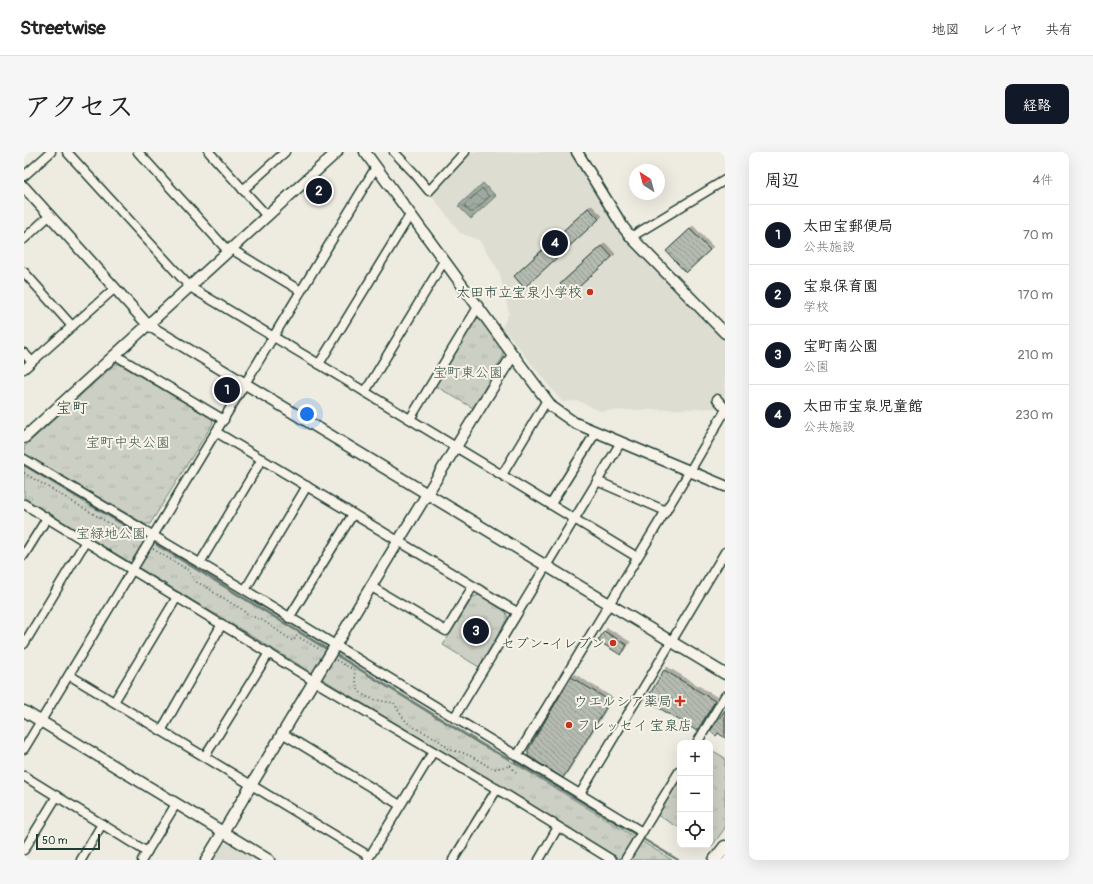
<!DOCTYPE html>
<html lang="ja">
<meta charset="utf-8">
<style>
:root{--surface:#fff;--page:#f6f6f6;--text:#222;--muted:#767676;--line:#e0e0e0;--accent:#111827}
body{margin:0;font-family:Pangolin,"Klee One",sans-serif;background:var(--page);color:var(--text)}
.controls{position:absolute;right:12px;bottom:12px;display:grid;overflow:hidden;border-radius:8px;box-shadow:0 4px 16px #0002}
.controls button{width:36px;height:36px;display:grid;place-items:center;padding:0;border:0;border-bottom:1px solid var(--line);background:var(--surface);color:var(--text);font:20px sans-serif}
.compass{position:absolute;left:605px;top:12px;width:36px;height:36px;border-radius:50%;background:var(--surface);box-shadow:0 4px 16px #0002;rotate:324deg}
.scale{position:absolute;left:12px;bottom:10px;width:64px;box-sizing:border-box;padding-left:4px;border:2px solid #1f3d34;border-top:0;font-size:11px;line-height:14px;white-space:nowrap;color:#1f3d34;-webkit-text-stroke:3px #f7f3e8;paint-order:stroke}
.you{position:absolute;left:283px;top:262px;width:14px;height:14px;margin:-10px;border:3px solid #fff;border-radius:50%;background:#1a73e8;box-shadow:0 0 0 6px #1a73e833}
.badge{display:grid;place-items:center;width:26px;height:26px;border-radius:50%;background:var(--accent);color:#fff;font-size:13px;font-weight:700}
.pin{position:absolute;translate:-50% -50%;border:2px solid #fff;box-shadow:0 1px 4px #0006}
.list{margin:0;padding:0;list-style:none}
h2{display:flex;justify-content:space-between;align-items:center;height:52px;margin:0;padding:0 16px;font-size:17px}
h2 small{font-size:13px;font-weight:400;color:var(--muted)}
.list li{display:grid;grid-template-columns:26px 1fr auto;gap:12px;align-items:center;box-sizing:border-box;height:60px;padding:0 16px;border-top:1px solid var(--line)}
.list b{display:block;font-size:15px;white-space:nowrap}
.list p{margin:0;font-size:13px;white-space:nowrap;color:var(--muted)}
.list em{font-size:13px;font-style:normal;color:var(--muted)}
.icon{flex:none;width:22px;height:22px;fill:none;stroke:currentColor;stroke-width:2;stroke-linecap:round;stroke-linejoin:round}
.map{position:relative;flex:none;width:701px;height:708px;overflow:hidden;border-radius:8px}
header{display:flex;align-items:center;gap:24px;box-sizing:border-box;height:56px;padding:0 20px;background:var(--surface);border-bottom:1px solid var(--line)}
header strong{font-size:19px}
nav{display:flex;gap:22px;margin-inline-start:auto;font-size:14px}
.intro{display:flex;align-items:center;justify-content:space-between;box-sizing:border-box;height:96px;padding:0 24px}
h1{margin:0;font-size:28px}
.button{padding:10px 18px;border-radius:8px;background:var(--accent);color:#fff;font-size:14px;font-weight:700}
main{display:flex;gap:24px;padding:0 24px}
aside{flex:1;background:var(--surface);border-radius:8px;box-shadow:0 4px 16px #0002}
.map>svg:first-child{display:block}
</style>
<header>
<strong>Streetwise</strong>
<nav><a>地図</a><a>レイヤ</a><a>共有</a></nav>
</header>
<div class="intro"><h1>アクセス</h1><a class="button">経路</a></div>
<main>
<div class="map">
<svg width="701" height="708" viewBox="0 0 701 708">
<defs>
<pattern id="park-tufts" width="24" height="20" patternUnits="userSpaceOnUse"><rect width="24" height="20" fill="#cccfc4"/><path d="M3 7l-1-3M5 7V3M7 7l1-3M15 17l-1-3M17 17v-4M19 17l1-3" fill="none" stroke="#afb3a9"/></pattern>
<pattern id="water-waves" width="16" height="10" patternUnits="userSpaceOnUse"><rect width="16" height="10" fill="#9fa99f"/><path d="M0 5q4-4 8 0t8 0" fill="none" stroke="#818b82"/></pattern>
<pattern id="building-back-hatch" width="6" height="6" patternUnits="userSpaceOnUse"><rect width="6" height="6" fill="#b5bbb0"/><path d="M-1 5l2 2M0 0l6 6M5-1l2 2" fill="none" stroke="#939990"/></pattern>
<filter id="shadow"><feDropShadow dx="3" dy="-3" stdDeviation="0" flood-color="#0004"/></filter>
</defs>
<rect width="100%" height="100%" fill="#eeece1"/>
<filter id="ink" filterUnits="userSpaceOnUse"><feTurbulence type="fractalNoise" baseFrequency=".025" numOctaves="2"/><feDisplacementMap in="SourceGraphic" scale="8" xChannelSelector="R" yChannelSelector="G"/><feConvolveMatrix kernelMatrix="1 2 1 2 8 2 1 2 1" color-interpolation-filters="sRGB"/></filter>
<g filter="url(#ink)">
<g fill="#ddddd2">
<path d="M444,0H546L601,86L701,189V256L576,259L554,249L538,250L478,175L485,161L475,119L455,88L436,81L406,42Z"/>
<path d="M204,691L232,708H189L198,692Z"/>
</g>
<g fill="url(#park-tufts)" stroke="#76867c">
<path d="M450,166H457L479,197V205L449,256L410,233Z"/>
<path d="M91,212H95L188,267L189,271L126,372H121L1,302L0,295Z"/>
<path d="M0,310L648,708H597L0,346Z"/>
<path d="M455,443L482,460L484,466L455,515L419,493L449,445Z"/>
<path d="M686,597L701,606V676L688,694L686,693Z"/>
<path d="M656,625V676L633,663Z"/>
</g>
<path fill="url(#water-waves)" stroke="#6c7e74" d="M459,31L472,44L447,67L434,54Z"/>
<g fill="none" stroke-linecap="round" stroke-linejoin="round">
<path stroke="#52685f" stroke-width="1" d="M458,37L460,38L465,45L449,60H446L441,55V53Z"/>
<g stroke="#6c7e74" stroke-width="2.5">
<path d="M0,313L120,385"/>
<path d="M133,393L301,496"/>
<path d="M314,504L458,593L485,607"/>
<path d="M491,610L654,708"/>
</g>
</g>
<g fill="url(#building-back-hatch)" stroke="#1f3d34" filter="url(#shadow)">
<path d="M564,56L575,67L500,136L490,124Z"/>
<path d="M666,77L686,98L662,121L642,99Z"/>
<path d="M578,94L588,105L546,143L536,132Z"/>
<path d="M580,479L603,493L597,503L574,489Z"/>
<path d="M640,518L691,549L673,579L622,548Z"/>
<path d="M547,525L586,549L539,626L504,604V598Z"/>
<path d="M701,558V586L694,581L692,584L686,579Z"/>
</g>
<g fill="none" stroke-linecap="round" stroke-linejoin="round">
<defs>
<g id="minor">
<path d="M43,0L166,135L295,212L613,405"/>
<path d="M114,0L204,99"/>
<path d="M185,0L243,64"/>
<path d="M370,0L391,22L405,39L441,0"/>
<path d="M0,24L27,0"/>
<path d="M219,38L261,0"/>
<path d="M607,85L701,28"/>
<path d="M0,87L26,63"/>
<path d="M207,97L277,139"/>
<path d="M0,120L48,174"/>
<path d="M0,201L8,210"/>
<path d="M91,203L200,268"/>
<path d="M295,212L386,63"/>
<path d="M0,217L91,136"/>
<path d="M341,240L420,109"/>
<path d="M693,247L701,256"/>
<path d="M386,267L454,155"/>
<path d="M192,280L493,460"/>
<path d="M0,307L221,438L618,680"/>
<path d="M478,323L523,248"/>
<path d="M573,329L642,359"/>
<path d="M0,352L290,529L473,637L588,708"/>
<path d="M527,352L572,280"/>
<path d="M0,403L23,366"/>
<path d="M176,411L238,307"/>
<path d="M346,434L422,479L449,434"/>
<path d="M221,438L283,334"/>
<path d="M265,466L329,362"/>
<path d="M0,492L62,389"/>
<path d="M45,523L345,704"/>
<path d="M90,550L153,445"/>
<path d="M430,566L597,290"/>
<path d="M137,579L198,472"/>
<path d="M258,581L376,653"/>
<path d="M673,591L701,544"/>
<path d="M0,597L352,15"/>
<path d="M181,604L245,501"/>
<path d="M493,604L666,319L701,259"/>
<path d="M0,624L123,700"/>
<path d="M556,642L701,400"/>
<path d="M0,698L33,644"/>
<path d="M344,707L409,600"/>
<path d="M57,708L78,672"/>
<path d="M118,708L152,652"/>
<path d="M429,708L473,637"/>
<path d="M515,708L534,675"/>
<path d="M601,708L656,618"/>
</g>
<g id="tertiary">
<path d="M341,0L489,203L528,255L551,271L701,334"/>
<path d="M553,0L599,75L607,85L701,181"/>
<path d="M0,35L124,173L701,522"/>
<path d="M0,286L313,0"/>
<path d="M0,559L245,708"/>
<path d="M182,708C284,540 384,370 489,203"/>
</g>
<path id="secondary" d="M691,708L701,695"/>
</defs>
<use href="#minor" stroke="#1f3d34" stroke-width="11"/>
<use href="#tertiary" stroke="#1f3d34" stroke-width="13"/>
<use href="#secondary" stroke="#1f3d34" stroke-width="15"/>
<g stroke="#1f3d34" stroke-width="1.5" stroke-dasharray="1 3" stroke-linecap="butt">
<path d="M0,321L115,389"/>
<path d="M129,397L164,418L170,429L185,436L189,440L219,458L222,462L238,468L269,489L273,484L297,498"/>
<path d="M312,508L330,518C331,524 332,531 334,537C340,548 359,549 370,551C374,558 379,567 385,572C398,581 415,585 425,598C444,600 453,608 469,617L486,614L489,610"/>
<path d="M486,614L494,622"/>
</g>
<use href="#minor" stroke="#f7f3e8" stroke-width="8"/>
<use href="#tertiary" stroke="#f7f3e8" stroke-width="10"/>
<use href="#secondary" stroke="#f7f3e8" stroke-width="12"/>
</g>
</g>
<g fill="#c8321e" stroke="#f7f3e8" stroke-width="1.5">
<circle cx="566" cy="140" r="4"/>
<circle cx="589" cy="491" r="4"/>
<path d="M654 543h4v4h4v4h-4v4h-4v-4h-4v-4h4z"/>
<circle cx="545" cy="573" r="4"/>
</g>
<g text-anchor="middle" stroke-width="4" stroke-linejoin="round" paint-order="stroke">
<g font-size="14" fill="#1f3d34" stroke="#f7f3e8" text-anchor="end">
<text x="558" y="145">太田市立宝泉小学校</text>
<text x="581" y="496">セブン-イレブン</text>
<text x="648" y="554">ウエルシア薬局</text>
<text x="553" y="578" text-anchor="start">フレッセイ 宝泉店</text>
</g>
<g font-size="14" fill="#425a51" stroke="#f7f3e8">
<text x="444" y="225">宝町東公園</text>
<text x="104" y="295">宝町中央公園</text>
<text x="87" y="386">宝緑地公園</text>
</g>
<g font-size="16" fill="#1f3d34" stroke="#f7f3e8">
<text x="48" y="261">宝町</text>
</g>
</g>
</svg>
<div class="controls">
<button>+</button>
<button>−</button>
<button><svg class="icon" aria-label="locate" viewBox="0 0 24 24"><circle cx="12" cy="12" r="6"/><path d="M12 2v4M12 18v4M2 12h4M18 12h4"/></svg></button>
</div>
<svg class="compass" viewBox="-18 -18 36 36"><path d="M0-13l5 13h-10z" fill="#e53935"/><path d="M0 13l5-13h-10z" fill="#767676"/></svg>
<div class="scale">50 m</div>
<div class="you"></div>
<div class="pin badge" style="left:203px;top:238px">1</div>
<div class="pin badge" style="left:295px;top:39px">2</div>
<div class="pin badge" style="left:452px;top:479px">3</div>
<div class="pin badge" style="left:531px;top:91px">4</div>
</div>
<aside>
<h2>周辺<small>4件</small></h2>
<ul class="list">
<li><span class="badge">1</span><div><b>太田宝郵便局</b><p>公共施設</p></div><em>70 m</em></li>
<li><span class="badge">2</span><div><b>宝泉保育園</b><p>学校</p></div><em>170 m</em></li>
<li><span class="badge">3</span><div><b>宝町南公園</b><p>公園</p></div><em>210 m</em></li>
<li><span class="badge">4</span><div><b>太田市宝泉児童館</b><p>公共施設</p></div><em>230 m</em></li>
</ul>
</aside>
</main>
